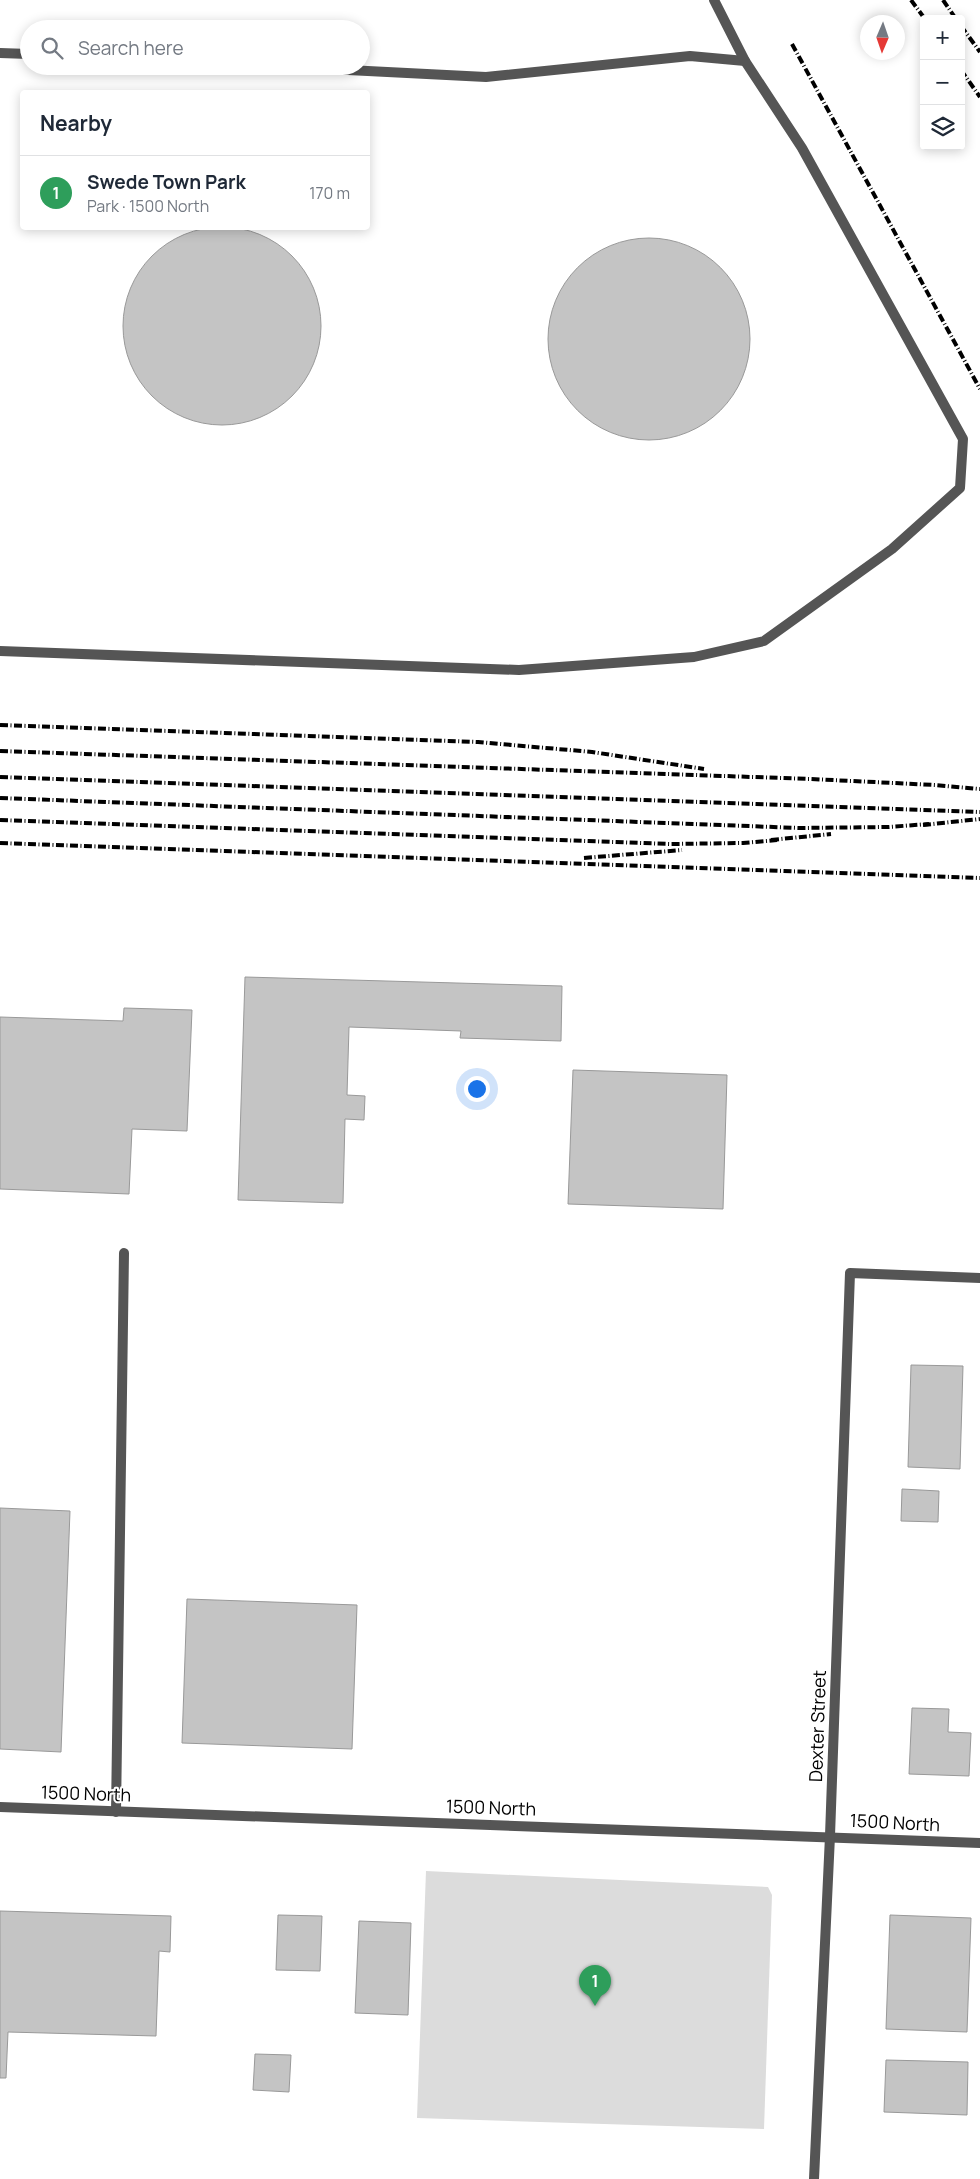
<!DOCTYPE html>
<meta charset="utf-8">
<style>
:root{--surface:#fff;--page:#f6f6f7;--text:#1f2937;--muted:#747a83;--line:#e0e1e3;--accent:#000}
body{margin:0;font-family:Manrope,sans-serif;background:var(--page);color:var(--text)}
.controls{position:absolute;right:15px;top:15px;display:grid;overflow:hidden;border-radius:5px;box-shadow:0 2px 12px #0003}
.controls button{width:45px;height:45px;display:grid;place-items:center;padding:0;border:0;border-bottom:1px solid var(--line);background:var(--surface);color:var(--text);font:25px sans-serif}
.compass{position:absolute;left:860px;top:15px;width:45px;height:45px;border-radius:50%;background:var(--surface);box-shadow:0 2px 12px #0003;rotate:182deg}
.you{position:absolute;left:476px;top:1088px;width:18px;height:18px;margin:-12px;border:4px solid #fff;border-radius:50%;background:#1a73e8;box-shadow:0 0 0 8px #1a73e833}
.badge{display:grid;place-items:center;width:32px;height:32px;border-radius:50%;background:var(--accent);color:#fff;font-size:16px;font-weight:700}
.pin{position:absolute;translate:-50% -41px;filter:drop-shadow(0 1px 2px #0008)}
.pin::after{content:'';position:absolute;top:26px;width:18px;height:15px;background:inherit;clip-path:polygon(0 0,100% 0,50% 100%)}
.list{margin:0;padding:0;list-style:none}
h2{display:flex;justify-content:space-between;align-items:center;height:65px;margin:0;padding:0 20px;font-size:21px}
h2 small{font-size:16px;font-weight:400;color:var(--muted)}
.list li{display:grid;grid-template-columns:32px 1fr auto;gap:15px;align-items:center;box-sizing:border-box;height:75px;padding:0 20px;border-top:1px solid var(--line)}
.list b{display:block;font-size:19px;white-space:nowrap}
.list p{margin:0;font-size:16px;white-space:nowrap;color:var(--muted)}
.list em{font-size:16px;font-style:normal;color:var(--muted)}
.icon{flex:none;width:28px;height:28px;fill:none;stroke:currentColor;stroke-width:2;stroke-linecap:round;stroke-linejoin:round}
.map{position:relative;flex:none;width:980px;height:2179px;overflow:hidden}
.search{position:absolute;background:var(--surface);box-shadow:0 2px 12px #0003;left:20px;top:20px;width:350px;height:55px;display:flex;align-items:center;gap:12px;box-sizing:border-box;padding:0 18px;border-radius:28px;color:var(--muted);font-size:19px}
.panel{position:absolute;background:var(--surface);box-shadow:0 2px 12px #0003;left:20px;top:90px;width:350px;height:140px;border-radius:5px}
.map>svg:first-child{display:block}
</style>
<div class="map">
<svg width="980" height="2179" viewBox="0 0 980 2179">
<rect width="100%" height="100%" fill="#fff"/>
<path fill="#dcdcdc" d="M426,1871L768,1887L772,1895L764,2129L417,2118Z"/>
<g fill="#c4c4c4" stroke="#999">
<circle cx="222" cy="326" r="99"/>
<circle cx="649" cy="339" r="101"/>
<path d="M245,977L562,986L561,1041L460,1038L461,1031L349,1027L347,1095L365,1096L364,1120L345,1119L343,1203L238,1200Z"/>
<path d="M124,1008L192,1010L187,1131L132,1129L129,1194L0,1189V1017L123,1021Z"/>
<path d="M573,1070L727,1075L723,1209L568,1204Z"/>
<path d="M911,1365L963,1366L960,1469L908,1467Z"/>
<path d="M902,1489L939,1491L938,1522L901,1521Z"/>
<path d="M0,1508L70,1511L61,1752L0,1749Z"/>
<path d="M187,1599L357,1605L352,1749L182,1743Z"/>
<path d="M912,1708L949,1709L948,1732L971,1733L969,1776L909,1774Z"/>
<path d="M0,1911L171,1916L170,1952L159,1951L156,2036L8,2032L6,2078H0Z"/>
<path d="M278,1915L322,1916L320,1971L276,1970Z"/>
<path d="M890,1915L971,1918L967,2032L886,2029Z"/>
<path d="M359,1921L411,1923L408,2015L355,2013Z"/>
<path d="M255,2054L291,2055L289,2092L253,2090Z"/>
<path d="M886,2060L968,2062L967,2115L884,2112Z"/>
</g>
<g fill="none" stroke-linecap="round" stroke-linejoin="round">
<g stroke="#555" stroke-width="10">
<path d="M0,53L29,54"/>
<path d="M269,66L486,77L690,56L745,61"/>
<path d="M0,651L519,670L694,657L764,641L892,549L960,488L963,439L802,148L745,61L714,0"/>
<path d="M116,1812L124,1253"/>
</g>
<g stroke="#555" stroke-width="10">
<path d="M0,1807L980,1843"/>
<path d="M814,2179L830,1836L850,1273L980,1278"/>
</g>
<g stroke="#000" stroke-width="4" stroke-dasharray="8 2.5 1 2.5" stroke-linecap="butt">
<path d="M911,0L925,19"/>
<path d="M943,0L956,19"/>
<path d="M961,26L980,52"/>
<path d="M792,44L980,389"/>
<path d="M961,70L980,97"/>
<path d="M0,725L478,742L592,752L704,769"/>
<path d="M0,751L811,779L935,785L980,789"/>
<path d="M0,777L980,812"/>
<path d="M0,798L800,828L888,827L929,824"/>
<path d="M0,820L671,844L743,843L777,840"/>
<path d="M923,825L980,819"/>
<path d="M771,840L831,834"/>
<path d="M0,843L980,878"/>
<path d="M584,858L682,850"/>
</g>
</g>
<g text-anchor="middle" stroke-width="4" stroke-linejoin="round" paint-order="stroke">
<g font-size="18" fill="#000" stroke="#fff">
<text transform="translate(818 1726) rotate(-88)" y="6">Dexter Street</text>
<text transform="translate(86 1794) rotate(2)" y="6">1500 North</text>
<text transform="translate(491 1808) rotate(2)" y="6">1500 North</text>
<text transform="translate(895 1823) rotate(3)" y="6">1500 North</text>
</g>
</g>
</svg>
<div class="controls">
<button>+</button>
<button>−</button>
<button><svg class="icon" aria-label="layers" viewBox="0 0 24 24"><path d="M12 4l9 5-9 5-9-5zM3 14l9 5 9-5"/></svg></button>
</div>
<svg class="compass" viewBox="-18 -18 36 36"><path d="M0-13l5 13h-10z" fill="#e53935"/><path d="M0 13l5-13h-10z" fill="#747a83"/></svg>
<div class="you"></div>
<div class="pin badge" style="left:595px;top:2006px;background:#2e9e5b">1</div>
<div class="search"><svg class="icon" aria-label="search" viewBox="0 0 24 24"><circle cx="10" cy="10" r="6"/><path d="M15 15l6 6"/></svg>Search here</div>
<section class="panel">
<h2>Nearby<small></small></h2>
<ul class="list">
<li><span class="badge" style="background:#2e9e5b">1</span><div><b>Swede Town Park</b><p>Park · 1500 North</p></div><em>170 m</em></li>
</ul>
</section>
</div>
